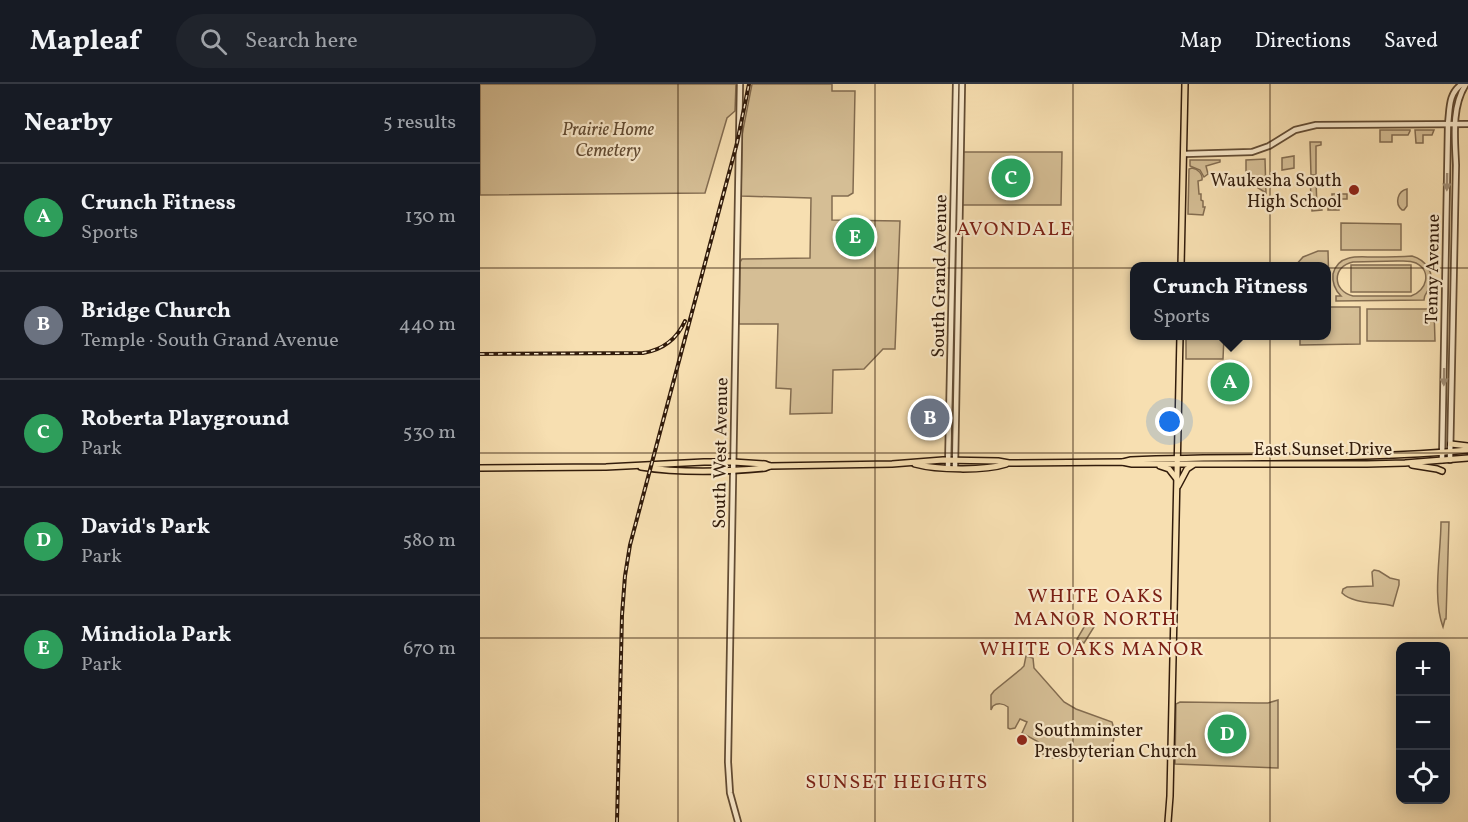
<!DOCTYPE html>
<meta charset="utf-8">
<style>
:root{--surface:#171b24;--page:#20242c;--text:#f1f3f6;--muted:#9ea1a6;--line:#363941;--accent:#d93025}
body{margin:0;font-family:Vollkorn,serif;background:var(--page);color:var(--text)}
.controls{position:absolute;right:18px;bottom:18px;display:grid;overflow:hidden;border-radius:12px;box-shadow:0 3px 15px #0003}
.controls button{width:54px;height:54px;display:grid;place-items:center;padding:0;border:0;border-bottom:2px solid var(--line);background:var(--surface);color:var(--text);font:30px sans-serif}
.you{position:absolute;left:690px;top:338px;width:21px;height:21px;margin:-15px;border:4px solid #fff;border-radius:50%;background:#1a73e8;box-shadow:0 0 0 9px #1a73e833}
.badge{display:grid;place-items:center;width:39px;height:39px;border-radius:50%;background:var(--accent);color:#fff;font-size:20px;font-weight:700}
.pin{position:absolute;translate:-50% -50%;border:3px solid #fff;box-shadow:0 2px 6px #0006}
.popup{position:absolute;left:650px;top:178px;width:201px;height:78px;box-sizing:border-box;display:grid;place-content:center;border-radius:12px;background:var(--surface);filter:drop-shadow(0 2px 4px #0005);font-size:20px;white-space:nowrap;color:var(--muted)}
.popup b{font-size:22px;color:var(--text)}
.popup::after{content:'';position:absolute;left:50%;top:100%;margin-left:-12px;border:12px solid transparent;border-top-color:var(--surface)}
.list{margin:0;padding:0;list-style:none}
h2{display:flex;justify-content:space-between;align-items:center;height:78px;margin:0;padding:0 24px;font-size:26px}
h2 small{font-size:20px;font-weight:400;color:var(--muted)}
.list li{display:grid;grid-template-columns:39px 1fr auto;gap:18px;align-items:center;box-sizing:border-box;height:108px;padding:0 24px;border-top:2px solid var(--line)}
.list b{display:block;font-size:22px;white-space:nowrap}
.list p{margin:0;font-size:20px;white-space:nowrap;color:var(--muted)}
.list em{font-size:20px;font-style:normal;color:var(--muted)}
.icon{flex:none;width:33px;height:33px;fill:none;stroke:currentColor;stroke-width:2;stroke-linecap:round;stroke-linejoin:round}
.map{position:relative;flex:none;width:988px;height:738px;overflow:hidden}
header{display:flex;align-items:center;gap:36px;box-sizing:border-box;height:84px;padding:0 30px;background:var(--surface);border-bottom:2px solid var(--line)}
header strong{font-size:28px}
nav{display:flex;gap:33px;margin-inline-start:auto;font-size:21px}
.search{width:420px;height:54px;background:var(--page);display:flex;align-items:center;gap:15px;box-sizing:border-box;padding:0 21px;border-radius:33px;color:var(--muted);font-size:22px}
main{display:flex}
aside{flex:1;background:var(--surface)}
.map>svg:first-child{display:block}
</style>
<header>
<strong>Mapleaf</strong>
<div class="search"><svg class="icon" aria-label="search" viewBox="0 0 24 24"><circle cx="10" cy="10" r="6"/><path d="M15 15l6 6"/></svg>Search here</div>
<nav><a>Map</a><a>Directions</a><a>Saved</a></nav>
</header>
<main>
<aside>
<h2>Nearby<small>5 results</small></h2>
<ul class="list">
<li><span class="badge" style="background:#2e9e5b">A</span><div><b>Crunch Fitness</b><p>Sports</p></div><em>130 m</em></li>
<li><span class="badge" style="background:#6b7280">B</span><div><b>Bridge Church</b><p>Temple · South Grand Avenue</p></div><em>440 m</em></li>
<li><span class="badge" style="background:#2e9e5b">C</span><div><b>Roberta Playground</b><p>Park</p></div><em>530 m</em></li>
<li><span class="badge" style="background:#2e9e5b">D</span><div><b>David's Park</b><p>Park</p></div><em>580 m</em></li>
<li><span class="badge" style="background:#2e9e5b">E</span><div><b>Mindiola Park</b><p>Park</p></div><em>670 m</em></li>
</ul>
</aside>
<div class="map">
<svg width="988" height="738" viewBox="0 0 988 738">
<rect width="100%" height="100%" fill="#f7dfb1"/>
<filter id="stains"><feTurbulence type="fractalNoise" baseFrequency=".00333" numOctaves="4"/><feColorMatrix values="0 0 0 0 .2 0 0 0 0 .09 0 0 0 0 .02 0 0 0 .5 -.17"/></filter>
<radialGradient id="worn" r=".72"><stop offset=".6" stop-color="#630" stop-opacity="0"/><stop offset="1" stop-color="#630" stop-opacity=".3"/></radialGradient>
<g fill="#d5be95" stroke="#836c50" stroke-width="1.5" fill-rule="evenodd">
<path d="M0,0H256L255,27L247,34L225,109L0,111Z"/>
<path d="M272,0H352V7H375L373,109L368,112H352V136L420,137L415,265H403L384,285L353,286L352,329L310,330L311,305L296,304L298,240H259L260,178L262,175L330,174L331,114L261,112L262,51Z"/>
<path d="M900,46H930V47L928,51H912V58H900Z"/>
<path d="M935,46H954L952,51H943V59H936Z"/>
<path d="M830,58H841V61L836,62V91H831Z"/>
<path d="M481,68H582L581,121H480Z"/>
<path d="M814,72V84L802,86V74Z"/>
<path d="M785,75L786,109L766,96V76Z"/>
<path d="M710,76H740V78L726,82L728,90L724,93L720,86L710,82Z"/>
<path d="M712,84C718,85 723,90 722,96L718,97L719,110H721V116L723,117V123H725L723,131L708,130L709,85Z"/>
<path d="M830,96H836L837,124H842V126L832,127Z"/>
<path d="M927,105V122L924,126H922C914,119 918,107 927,105Z"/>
<path d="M852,110H867V115H859V126H848L849,114L852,113Z"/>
<path d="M861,139L921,140V166H861Z"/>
<path d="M838,167H848L849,205H846V182H815L823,173Z"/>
<path d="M932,172C946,176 955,189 950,203C947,209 944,210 944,216L856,217V212H861C855,206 852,199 853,190C855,182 861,176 869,174C876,172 886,173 893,173C906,173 919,173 932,172ZM917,177C923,177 930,176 936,179C952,187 947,207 931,212H873C852,207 852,182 873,178Z"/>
<rect x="871" y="181" width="60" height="27"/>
<path d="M846,223H880V260L820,261V252H846Z"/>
<path d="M887,225H954L955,257H887Z"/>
<path d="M706,252H744L743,275H706Z"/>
<path d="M961,438H969L966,535H965L963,543C952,514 961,469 961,438Z"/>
<path d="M894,486L899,487L910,494L919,496V501L913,522C898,518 873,520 862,509L863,505L867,503L893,502L892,488Z"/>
<path d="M607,538L614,543L604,559L597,555Z"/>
<path d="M546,572L553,574L554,584L584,618L596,625L632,638C635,645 635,658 630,665C609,669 589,677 566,673L561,668L564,661L542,649L547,638L540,635L535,644L530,645L528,644V623C523,619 517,619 513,622L511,626V611L514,607L541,585L544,582Z"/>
<path d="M798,616V684L695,680L696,620L700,618L778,619H788Z"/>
</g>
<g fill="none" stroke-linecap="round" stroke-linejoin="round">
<defs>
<g id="minor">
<path d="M704,70L772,68L789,62L815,46L836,41L988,40"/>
<path d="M962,376L968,40C970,24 968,10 982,0"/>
<path d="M970,376L976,81C975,55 971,23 986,0"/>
<path d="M468,384L476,0"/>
<path d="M475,384L482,0"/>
<path d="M258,738L250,709L248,678L260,0"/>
</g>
<g id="major">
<path d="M701,182L705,0"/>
<path d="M971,360L988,362"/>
<path d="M643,378L651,376C763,371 876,377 988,366"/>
<path d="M435,380C457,386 504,387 526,380"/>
<path d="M932,381L957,385L962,387"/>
<path d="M680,382L689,385L696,394"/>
<path d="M161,383C198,389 248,388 285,384L290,382"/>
<path d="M0,384L126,383L224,378H253L285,380L290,382L412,380L463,376L518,377L529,379L642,378L652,380H887L925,379L988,374"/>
<path d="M698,402L707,385L713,381"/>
<path d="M688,738L690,712L700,252"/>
</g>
</defs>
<use href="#minor" stroke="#624c34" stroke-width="8"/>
<use href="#major" stroke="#311b0b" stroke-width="8"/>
<use href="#minor" stroke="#faeacc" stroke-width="4.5"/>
<use href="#major" stroke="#f7dfb1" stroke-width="5"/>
<defs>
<g id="rail">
<path d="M0,270L163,269C182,266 197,255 205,237"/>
<path d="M137,738L142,531L145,492L150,461L257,59L269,0"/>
</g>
</defs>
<use href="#rail" stroke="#311b0b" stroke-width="4"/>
<use href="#rail" stroke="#faeacc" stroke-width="1.5" stroke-dasharray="4.5" stroke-linecap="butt"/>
</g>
<defs><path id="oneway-solid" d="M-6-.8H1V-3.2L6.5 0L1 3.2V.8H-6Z" transform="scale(1.5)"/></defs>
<g fill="#a08d75">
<use href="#oneway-solid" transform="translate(967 98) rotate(91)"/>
<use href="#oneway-solid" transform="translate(964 293) rotate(91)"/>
</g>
<path fill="none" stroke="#311b0b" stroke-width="1.5" stroke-opacity="0.55" d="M198,0V738M395,0V738M593,0V738M790,0V738M0,184H988M0,369H988M0,554H988"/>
<g fill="#8f2418" stroke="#faeacc" stroke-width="2">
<circle cx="874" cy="106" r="6"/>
<circle cx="542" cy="656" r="6"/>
</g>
<g text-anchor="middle" stroke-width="4.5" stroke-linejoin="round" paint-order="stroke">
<g font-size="18" font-style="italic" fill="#624c34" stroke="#faeacc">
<text x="128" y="51">Prairie Home<tspan x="128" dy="21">Cemetery</tspan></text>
</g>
<g font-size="18" fill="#311b0b" stroke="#faeacc" text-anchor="end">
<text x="862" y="102">Waukesha South<tspan x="862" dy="21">High School</tspan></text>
<text x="554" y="652" text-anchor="start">Southminster<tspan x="554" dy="21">Presbyterian Church</tspan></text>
</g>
<g font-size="18" fill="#311b0b" stroke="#faeacc">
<text transform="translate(952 185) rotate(-89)" y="6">Tenny Avenue</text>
<text transform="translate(459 192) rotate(-89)" y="6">South Grand Avenue</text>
<text x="843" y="371">East Sunset Drive</text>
<text transform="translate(240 369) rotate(-89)" y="6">South West Avenue</text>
</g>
<g font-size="20" letter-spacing="1.5" fill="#7a1f14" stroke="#faeacc">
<text x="535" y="151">AVONDALE</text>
<text x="616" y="518">WHITE OAKS<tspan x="616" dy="23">MANOR NORTH</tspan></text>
<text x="612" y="571">WHITE OAKS MANOR</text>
<text x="417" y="704">SUNSET HEIGHTS</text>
</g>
</g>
<rect width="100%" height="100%" filter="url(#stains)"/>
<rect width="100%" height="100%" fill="url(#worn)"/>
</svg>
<div class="controls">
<button>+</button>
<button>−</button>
<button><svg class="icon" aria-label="locate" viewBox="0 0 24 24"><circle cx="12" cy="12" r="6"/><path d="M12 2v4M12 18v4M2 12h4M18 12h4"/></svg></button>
</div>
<div class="you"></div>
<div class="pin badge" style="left:750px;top:298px;background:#2e9e5b">A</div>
<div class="popup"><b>Crunch Fitness</b>Sports</div>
<div class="pin badge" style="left:450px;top:334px;background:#6b7280">B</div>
<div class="pin badge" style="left:531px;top:94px;background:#2e9e5b">C</div>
<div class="pin badge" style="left:747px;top:650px;background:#2e9e5b">D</div>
<div class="pin badge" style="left:375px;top:153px;background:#2e9e5b">E</div>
</div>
</main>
